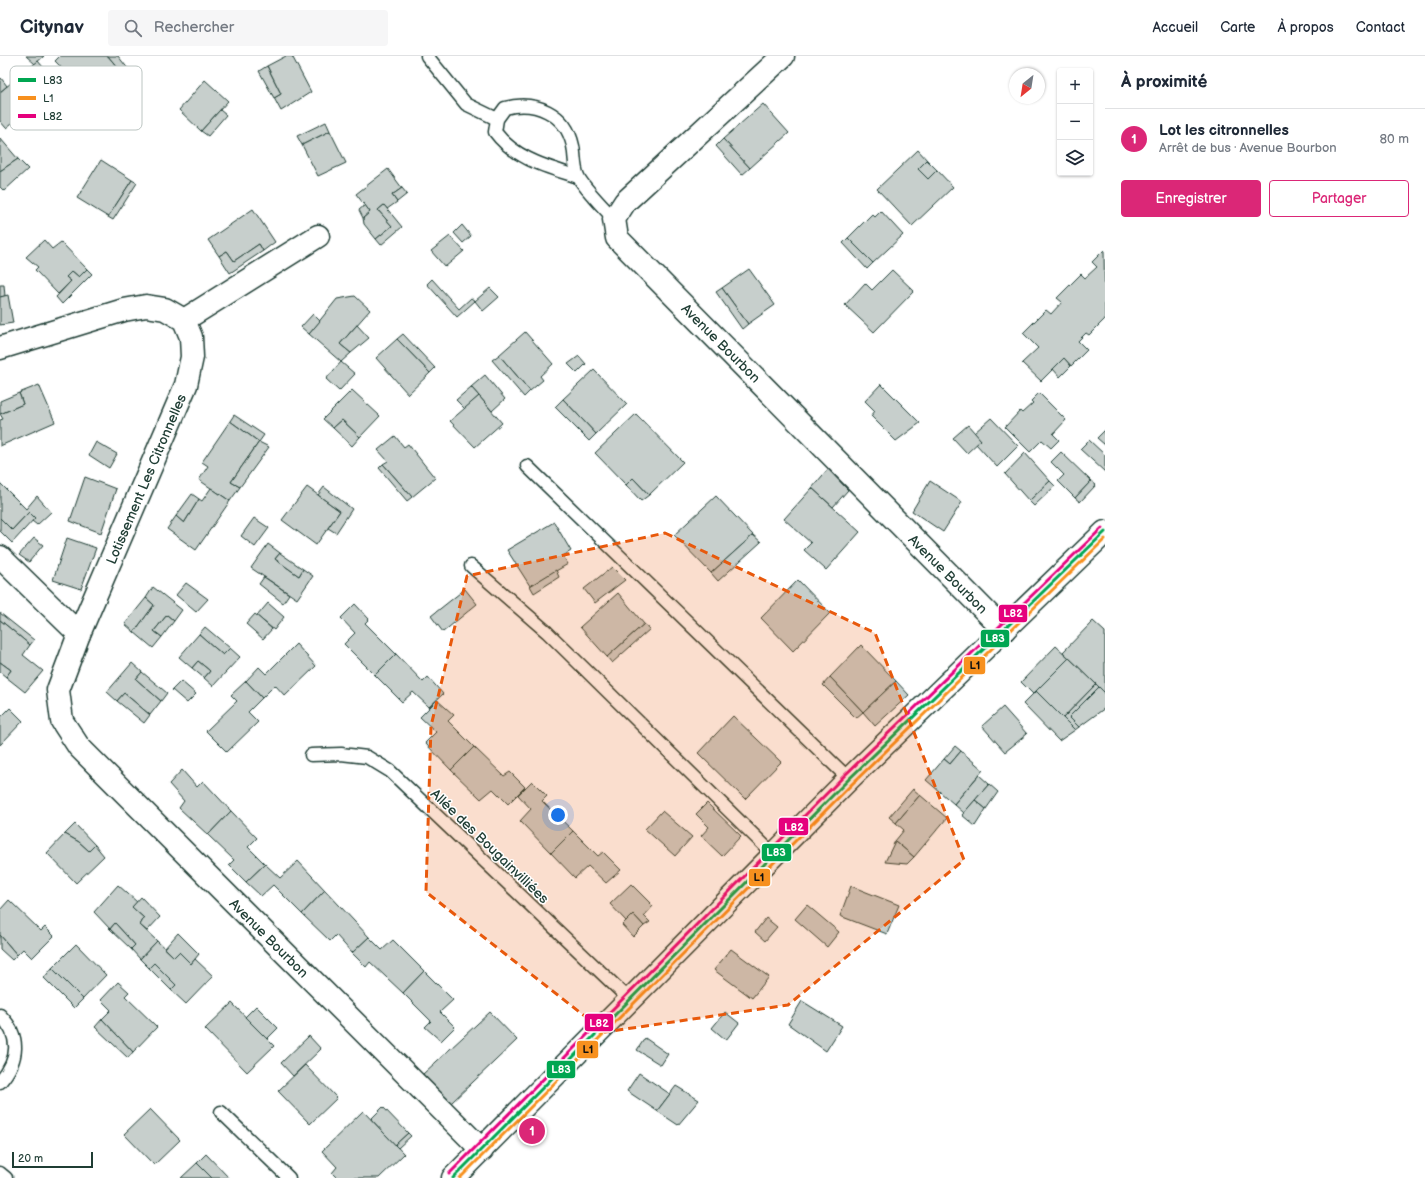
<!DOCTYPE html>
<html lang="fr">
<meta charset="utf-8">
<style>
:root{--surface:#fff;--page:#f6f6f7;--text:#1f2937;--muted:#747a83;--line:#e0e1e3;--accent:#db2777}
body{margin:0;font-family:"Balsamiq Sans",sans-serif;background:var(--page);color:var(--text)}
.controls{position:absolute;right:12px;top:12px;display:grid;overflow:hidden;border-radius:4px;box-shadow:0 1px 3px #0004}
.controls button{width:36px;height:36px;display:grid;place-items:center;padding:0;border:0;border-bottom:1px solid var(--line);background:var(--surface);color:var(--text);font:20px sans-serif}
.compass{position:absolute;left:1009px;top:12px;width:36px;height:36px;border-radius:50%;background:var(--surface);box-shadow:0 1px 3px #0004;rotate:210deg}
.scale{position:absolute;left:12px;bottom:10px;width:81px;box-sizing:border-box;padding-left:4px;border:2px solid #1f3d34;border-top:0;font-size:11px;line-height:14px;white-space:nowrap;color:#1f3d34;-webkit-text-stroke:3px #fff;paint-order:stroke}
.you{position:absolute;left:558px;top:759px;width:14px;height:14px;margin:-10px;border:3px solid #fff;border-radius:50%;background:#1a73e8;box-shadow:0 0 0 6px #1a73e833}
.badge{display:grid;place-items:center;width:26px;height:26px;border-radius:50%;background:var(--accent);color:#fff;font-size:13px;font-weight:700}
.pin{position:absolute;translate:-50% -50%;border:2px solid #fff;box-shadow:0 1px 4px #0006}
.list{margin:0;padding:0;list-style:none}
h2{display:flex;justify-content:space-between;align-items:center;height:52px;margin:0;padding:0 16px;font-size:17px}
h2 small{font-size:13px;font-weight:400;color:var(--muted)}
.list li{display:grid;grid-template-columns:26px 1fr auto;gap:12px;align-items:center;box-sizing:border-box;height:60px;padding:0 16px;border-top:1px solid var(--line)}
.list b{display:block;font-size:15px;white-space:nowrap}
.list p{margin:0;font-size:13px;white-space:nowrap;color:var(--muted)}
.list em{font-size:13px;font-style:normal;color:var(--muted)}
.actions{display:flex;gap:8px;padding:12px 16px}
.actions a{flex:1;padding:9px 0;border:1px solid var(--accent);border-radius:4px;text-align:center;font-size:14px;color:var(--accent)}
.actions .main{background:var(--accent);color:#fff}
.icon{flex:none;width:22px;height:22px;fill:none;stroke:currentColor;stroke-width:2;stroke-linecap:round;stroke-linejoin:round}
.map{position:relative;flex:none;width:1105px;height:1122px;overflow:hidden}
header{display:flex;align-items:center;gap:24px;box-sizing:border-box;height:56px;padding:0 20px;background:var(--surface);border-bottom:1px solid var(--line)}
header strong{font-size:19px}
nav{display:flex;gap:22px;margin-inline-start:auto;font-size:14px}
.search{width:280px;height:36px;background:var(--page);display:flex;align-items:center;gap:10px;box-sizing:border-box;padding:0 14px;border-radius:4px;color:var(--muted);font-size:15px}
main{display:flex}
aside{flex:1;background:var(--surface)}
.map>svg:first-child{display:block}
</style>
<header>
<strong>Citynav</strong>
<div class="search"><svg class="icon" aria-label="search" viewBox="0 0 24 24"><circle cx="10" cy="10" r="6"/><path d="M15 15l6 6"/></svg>Rechercher</div>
<nav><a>Accueil</a><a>Carte</a><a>À propos</a><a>Contact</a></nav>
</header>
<main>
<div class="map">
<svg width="1105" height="1122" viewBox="0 0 1105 1122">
<rect width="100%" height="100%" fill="#fff"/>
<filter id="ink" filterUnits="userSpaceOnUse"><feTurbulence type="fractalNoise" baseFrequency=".025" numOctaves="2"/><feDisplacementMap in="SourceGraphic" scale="8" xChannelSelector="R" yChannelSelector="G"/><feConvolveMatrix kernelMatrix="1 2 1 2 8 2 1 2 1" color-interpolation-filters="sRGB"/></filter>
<g filter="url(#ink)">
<g fill="#c7cfcc" stroke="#1f3d34">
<path d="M26,0H44L35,8Z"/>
<path d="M60,0H108L118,12L87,38L55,5Z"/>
<path d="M108,0H118L129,14L94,44L87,38L118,12Z"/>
<path d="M286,0H292L311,36L281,55L274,42L281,38L267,10Z"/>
<path d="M38,5L58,29L6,72L0,65V36Z"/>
<path d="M267,10L281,38L274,42L259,15Z"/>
<path d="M1,22L7,30L0,36V23Z"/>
<path d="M205,24L228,45L201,75L179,54Z"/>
<path d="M763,48L789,77L750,112L723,83Z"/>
<path d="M220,54L226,59L208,80L201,75Z"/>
<path d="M326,66L330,75L302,89L297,80Z"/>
<path d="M330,75L346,107L318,120L302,89Z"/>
<path d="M0,82L18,103L0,115Z"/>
<path d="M723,83L750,112L742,119L716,90Z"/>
<path d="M918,94L927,104L918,113L928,123L937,114L953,131L912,170L877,133Z"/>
<path d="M18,103L28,113L4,135L0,131V115Z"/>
<path d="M101,104L132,124L108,161L77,142Z"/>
<path d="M927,104L937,114L928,123L918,113Z"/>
<path d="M388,113L402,132L392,139L397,146L387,153L384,149L378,154L392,170L376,183L364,168L363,162L370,156L356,138Z"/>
<path d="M132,124L137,127L113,164L108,161Z"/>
<path d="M402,132L407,138L397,146L392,139Z"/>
<path d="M365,149L370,156L363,162L359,154Z"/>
<path d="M384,149L402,171L381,189L376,183L392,170L378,154Z"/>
<path d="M253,153L275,186L263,195L259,188L234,205L227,195L219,200L208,184Z"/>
<path d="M881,155L903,179L873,207L848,182L872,158L875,161Z"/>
<path d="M462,169L471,180L463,187L454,177Z"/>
<path d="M450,180L464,195L445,211L431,195Z"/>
<path d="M848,182L873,207L867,213L843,187Z"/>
<path d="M44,184L52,193L61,186L87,213L79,221L72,215L66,221L71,225L58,238L35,214L38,211L26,201Z"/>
<path d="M259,188L263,195L230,217L219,200L227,195L234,205Z"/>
<path d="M1104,194L1105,263L1089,279L1086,277L1078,285L1087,294L1071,310L1064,302L1041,325L1022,307L1038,292L1023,277L1046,254L1051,258L1062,246L1057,242L1081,218L1085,222L1097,211L1092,206Z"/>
<path d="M87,213L92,218L62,248L56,241L71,225L66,221L72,215L79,221Z"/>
<path d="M749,213L775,249L748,268L722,232Z"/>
<path d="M892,214L914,235L874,276L845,249L865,227L872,234Z"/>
<path d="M432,223L459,253L471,242L475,245L457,261L427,228Z"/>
<path d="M0,229H4L5,240L0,241Z"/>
<path d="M490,232L499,241L483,255L475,245Z"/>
<path d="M722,232L748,268L742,273L716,236Z"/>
<path d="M8,239L13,267L0,269V241Z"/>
<path d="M355,240L370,254L340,288L351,297L341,306L309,278L337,243Z"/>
<path d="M313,258L320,265L309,278L301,271Z"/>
<path d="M357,269L369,282L351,297L340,288Z"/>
<path d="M525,276L553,308L540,320L543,324L530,335L499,299Z"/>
<path d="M403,278L435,312L430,317L397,283Z"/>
<path d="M397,283L430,317L408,338L376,302Z"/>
<path d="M499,299L530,335L524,341L492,304Z"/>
<path d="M579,300L586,308L577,317L568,308Z"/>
<path d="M1064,302L1071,310L1060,321L1053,313Z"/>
<path d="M341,306L355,318L339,335L326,323Z"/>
<path d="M594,314L627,348L596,378L563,343Z"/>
<path d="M485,319L505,343L492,355L471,331Z"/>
<path d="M881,328L920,367L896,385L871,360L875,355L865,345Z"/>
<path d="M39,329L55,366L0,390V364L3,363L0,358L23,348L19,337Z"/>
<path d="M471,331L479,340L465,353L456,344Z"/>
<path d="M352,334L380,360L360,381L342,364L333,372L323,363Z"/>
<path d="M19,337L23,348L0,358V345Z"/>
<path d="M1039,337L1066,364L1053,378L1059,384L1051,392L1042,384L1030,396L1005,371L1020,355L1022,357L1033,347L1031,345Z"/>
<path d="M479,340L502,367L475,391L450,365Z"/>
<path d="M563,343L596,378L589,385L555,351Z"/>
<path d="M636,358L683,406L649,439L633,422L626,429L595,397Z"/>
<path d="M234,359L264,379L259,386L230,365Z"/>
<path d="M991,362L1018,390L997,411L976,388L981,384L974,377Z"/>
<path d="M342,364L360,381L352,390L333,372Z"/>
<path d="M230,365L259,386L231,426L240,431L230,445L199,424L208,410L202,406Z"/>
<path d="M968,369L981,384L967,397L953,382Z"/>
<path d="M1105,374V389L1097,382Z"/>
<path d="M395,380L404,391L408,388L435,422L412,441L383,408L388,405L378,394Z"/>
<path d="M1089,384L1105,399V416L1080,393Z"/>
<path d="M96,386L117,398L109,412L89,399Z"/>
<path d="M259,386L269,391L240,431L231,426Z"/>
<path d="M1061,396L1091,425L1075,442L1058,425L1064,419L1051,406Z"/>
<path d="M1025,397L1050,425L1029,445L1005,418Z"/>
<path d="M383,408L412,441L407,445L379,412Z"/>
<path d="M828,413L848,434L833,451L812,432Z"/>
<path d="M85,421L116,433L101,477L70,465Z"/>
<path d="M633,422L649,439L641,445L626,429Z"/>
<path d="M930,425L962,446L943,476L912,455Z"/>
<path d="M1050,425L1055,430L1034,450L1029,445Z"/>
<path d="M1091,425L1096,429L1080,446L1075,442Z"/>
<path d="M0,427L29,456L12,474L0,462Z"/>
<path d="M307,431L340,455L316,489L282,464Z"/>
<path d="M324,431L352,453L336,477L328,472L340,455L318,439Z"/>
<path d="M211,432L230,445L196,494L167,473L176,460L184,467L199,443L202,445Z"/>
<path d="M812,432L860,476L826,514L804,494L811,487L784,463Z"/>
<path d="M192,438L199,443L184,467L176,460Z"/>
<path d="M37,440L51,456L37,469L32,465L35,462L26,453Z"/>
<path d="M716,440L753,479L711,517L674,479Z"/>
<path d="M29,456L35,462L12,487L0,475V462L12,474Z"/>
<path d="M254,462L269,472L255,491L241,480Z"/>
<path d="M554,466L571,495L563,500L568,508L530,530L507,494Z"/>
<path d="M753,479L761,486L718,525L711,517Z"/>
<path d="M34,482L43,489L29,506L19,499Z"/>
<path d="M67,482L96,492L81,533L53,524Z"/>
<path d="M268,488L280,497L275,503L299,520L303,513L313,520L297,543L251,512Z"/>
<path d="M280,497L303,513L299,520L275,503Z"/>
<path d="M612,511L625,524L595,547L584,533Z"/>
<path d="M556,514L559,521L534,537L530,530Z"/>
<path d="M264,521L289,538L283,547L259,528Z"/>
<path d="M798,524L830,557L793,595L761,562Z"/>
<path d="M186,527L208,543L196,556L176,539Z"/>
<path d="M153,531L182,554L174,565L167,559L154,575L162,581L153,592L134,576L154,549L146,542Z"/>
<path d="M465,533L477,548L443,576L431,560Z"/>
<path d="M618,537L644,568L607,601L580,571Z"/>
<path d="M146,542L154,549L134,576L125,568Z"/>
<path d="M268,547L284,561L274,574L257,560Z"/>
<path d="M355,548L369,563L365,567L396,598L375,619L344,588L355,577L341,562Z"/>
<path d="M0,557L34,584L30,589L0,564Z"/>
<path d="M255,558L272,573L263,583L246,568Z"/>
<path d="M167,559L174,565L162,581L154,575Z"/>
<path d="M0,564L30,589L23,599L43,615L25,636L6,621L11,614L0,606Z"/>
<path d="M1093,565L1105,576V637L1063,596Z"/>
<path d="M644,568L650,573L612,607L607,601Z"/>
<path d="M205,571L230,592L223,599L199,578Z"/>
<path d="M199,578L223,599L230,592L240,601L213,630L204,622L210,615L198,605L192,612L179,601Z"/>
<path d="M296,588L316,610L285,640L275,629L262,642L246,625L259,611L266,618Z"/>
<path d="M861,589L896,625L863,656L830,621Z"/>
<path d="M1056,590L1069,602L1033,638L1021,626Z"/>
<path d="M396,598L423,626L428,621L443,638L429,651L413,636L402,646L375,619Z"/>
<path d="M1069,602L1096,628L1063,662L1036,635Z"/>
<path d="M198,605L210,615L204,622L192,612Z"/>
<path d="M0,606L11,614L6,621L0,616Z"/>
<path d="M132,607L142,616L136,623L161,645L150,659L124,637L117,645L107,636Z"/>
<path d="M142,616L167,637L161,645L136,623Z"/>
<path d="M830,621L863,656L856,662L823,629Z"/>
<path d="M181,625L196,638L187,647L172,634Z"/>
<path d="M246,625L262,642L248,656L258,666L227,696L206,675L237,645L231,639Z"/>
<path d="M896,625L909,639L875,670L863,656Z"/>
<path d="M1096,628L1099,631L1069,661L1079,671L1075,674L1063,662Z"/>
<path d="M1099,631L1105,637V652L1079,671L1069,661Z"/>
<path d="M1036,635L1075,674L1059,685L1023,648Z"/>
<path d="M124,637L150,659L144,667L117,645Z"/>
<path d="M437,644L454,659L448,665L474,691L451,714L425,687L436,676L420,661Z"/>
<path d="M1003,651L1027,678L1005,696L982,670Z"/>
<path d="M10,652L23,665L0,689V662Z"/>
<path d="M733,660L781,706L745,743L698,697Z"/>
<path d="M955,690L961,695L950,708L944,703Z"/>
<path d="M474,691L504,720L510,716L525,731L508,748L493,733L481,743L451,714Z"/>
<path d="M961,695L983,714L954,748L926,724L944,703L950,708Z"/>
<path d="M182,714L197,731L203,725L231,755L208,779L179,752L184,745L169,728Z"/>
<path d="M979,719L989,728L964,757L954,748Z"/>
<path d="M532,725L547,740L542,745L573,775L551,797L520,765L531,753L518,739Z"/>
<path d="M989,728L998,736L986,753L975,744Z"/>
<path d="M913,733L920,739L896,767L889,761Z"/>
<path d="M920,739L947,762L914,801L895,785L904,774L896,767Z"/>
<path d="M975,744L986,753L975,770L962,759Z"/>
<path d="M707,747L741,780L722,800L701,780L709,771L696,758Z"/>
<path d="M231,755L257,782L248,791L265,808L246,826L229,809L234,804L208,779Z"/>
<path d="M662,755L692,781L675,800L645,773Z"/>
<path d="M75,768L95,789L89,795L79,786L65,778Z"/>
<path d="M573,775L598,800L603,796L621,814L606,827L588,810L575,822L551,797Z"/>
<path d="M65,778L79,786L89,795L95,789L104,800L76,827L47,797Z"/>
<path d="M895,785L914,801L907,808L885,806Z"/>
<path d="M298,805L325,834L302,858L273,829L261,840L246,826L265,808L280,822Z"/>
<path d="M631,828L653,850L644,860L650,866L644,870L633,858L626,865L610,848Z"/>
<path d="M118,829L137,846L132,851L144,862L140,869L157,885L140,903L131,893L135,889L115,867L110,873L94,856Z"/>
<path d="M851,830L899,849L887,878L840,860Z"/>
<path d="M325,834L369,881L352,897L336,879L330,885L302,858Z"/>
<path d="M141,841L160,861L147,875L140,869L144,862L132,851Z"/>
<path d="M9,844L41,875L45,871L54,880L32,902L23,893L17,899L0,879V854Z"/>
<path d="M807,849L839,876L827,891L795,863Z"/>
<path d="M633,858L644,870L633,881L622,869Z"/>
<path d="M766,862L777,871L765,885L755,876Z"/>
<path d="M115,867L135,889L131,893L110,873Z"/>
<path d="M178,877L199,898L191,908L179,896L174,901L165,892Z"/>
<path d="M0,879L17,899L12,904L0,893Z"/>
<path d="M369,881L382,894L393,884L424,915L403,937L370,906L366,911L352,897Z"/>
<path d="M157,885L174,901L179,896L191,908L195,903L213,920L186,948L171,934L176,929L154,907L149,912L140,903Z"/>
<path d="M76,888L106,919L83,943L52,912Z"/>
<path d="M731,893L769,921L752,942L714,914Z"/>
<path d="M154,907L176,929L171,934L149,912Z"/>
<path d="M52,912L83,943L74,952L44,922Z"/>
<path d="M424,915L453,944L440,956L455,971L441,985L425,971L431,965L403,937Z"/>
<path d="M118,926L129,936L125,940L157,971L133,996L102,963L111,954L101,944Z"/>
<path d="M802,945L842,970L826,995L788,968Z"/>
<path d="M232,947L274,990L247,1016L205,973Z"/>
<path d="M256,950L278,972L267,983L245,961Z"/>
<path d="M490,956L517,984L451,1047L423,1018Z"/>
<path d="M725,956L739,967L726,984L712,972Z"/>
<path d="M102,963L133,996L128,1002L95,971Z"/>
<path d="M309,980L321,993L293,1020L281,1007Z"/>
<path d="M645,982L668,998L661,1009L637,994Z"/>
<path d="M305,1009L337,1042L310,1068L278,1035Z"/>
<path d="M639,1017L670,1038L657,1055L627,1035Z"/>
<path d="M676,1030L699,1044L678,1069L657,1055Z"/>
<path d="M383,1051L408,1077L395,1089L371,1063Z"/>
<path d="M150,1053L180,1084L154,1109L124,1078Z"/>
<path d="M363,1055L404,1098L379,1122H337L332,1117L337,1111L322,1095Z"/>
<path d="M408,1077L411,1080L398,1092L395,1089Z"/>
<path d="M206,1098L229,1122H212L197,1107Z"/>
<path d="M197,1107L212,1122H181Z"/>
</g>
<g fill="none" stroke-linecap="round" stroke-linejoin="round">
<defs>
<g id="lane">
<path d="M427,0L466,48L497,63"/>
<path d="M578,121C548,111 515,103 495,76L497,63L505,52C535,44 566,57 573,90C575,99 574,112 578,120C582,130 606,154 614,163"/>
<path d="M527,410L849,723"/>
<path d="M471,510L547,576L774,799"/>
<path d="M311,699L341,698L367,701L390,715L630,944"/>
<path d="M0,959C21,980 19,1004 0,1026"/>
<path d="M221,1056L289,1122"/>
<path d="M0,1117L6,1122"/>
</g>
<g id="street">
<path d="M783,0L625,146L614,163L617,182L1004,574"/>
<path d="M184,264L318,180"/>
<path d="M0,292L124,254L146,250L165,253L184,264L191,281L192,301L186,329L79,578L58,634L62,665L79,691L482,1094"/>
<path d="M0,501L79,578"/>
</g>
<path id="secondary" d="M453,1122L849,723L1105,476"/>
</defs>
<use href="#lane" stroke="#1f3d34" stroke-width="15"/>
<use href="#street" stroke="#1f3d34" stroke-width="25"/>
<use href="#secondary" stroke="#1f3d34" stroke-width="25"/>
<use href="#lane" stroke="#fff" stroke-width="12"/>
<use href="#street" stroke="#fff" stroke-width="22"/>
<use href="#secondary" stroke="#fff" stroke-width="22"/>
<defs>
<path id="bus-1" d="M453,1122L849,723L1105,476"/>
<path id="bus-2" d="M460,1122L853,727L1105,483"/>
<path id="bus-3" d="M449,1118L845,719L1102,472"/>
</defs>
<use href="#bus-1" stroke="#fff" stroke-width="6"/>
<use href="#bus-2" stroke="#fff" stroke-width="6"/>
<use href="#bus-3" stroke="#fff" stroke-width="6"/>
<use href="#bus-1" stroke="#00a651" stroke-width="3"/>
<use href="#bus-2" stroke="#f7901e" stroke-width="3"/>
<use href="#bus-3" stroke="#e5007d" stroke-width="3"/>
</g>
</g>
<path fill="#e8590c" fill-opacity="0.2" stroke="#e8590c" stroke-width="3" stroke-dasharray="8 5" stroke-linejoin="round" d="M665,477L875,577L964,804L788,949L605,976L426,836L431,670L467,520Z"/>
<g text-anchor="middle" stroke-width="3" stroke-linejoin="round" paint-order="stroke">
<g font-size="14" fill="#1f3d34" stroke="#fff">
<text transform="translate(721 287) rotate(45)" y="5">Avenue Bourbon</text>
<text transform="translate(146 423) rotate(-67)" y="5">Lotissement Les Citronnelles</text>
<text transform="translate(948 518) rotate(45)" y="5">Avenue Bourbon</text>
<text transform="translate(490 790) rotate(44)" y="5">Allée des Bougainvilliées</text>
<text transform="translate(269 882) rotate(45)" y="5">Avenue Bourbon</text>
</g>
</g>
<rect x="10" y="10" width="132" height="64" rx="6" fill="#fff" stroke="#bcc5c2" stroke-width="1"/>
<rect x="18" y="22" width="18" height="4" fill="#00a651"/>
<rect x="18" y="40" width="18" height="4" fill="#f7901e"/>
<rect x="18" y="58" width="18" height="4" fill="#e5007d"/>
<g font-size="11" fill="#1f3d34">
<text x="43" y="28">L83</text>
<text x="43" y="46">L1</text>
<text x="43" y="64">L82</text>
</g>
<g stroke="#fff" stroke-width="1.5">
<rect x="998" y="548" width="30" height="19" rx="4" fill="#e5007d"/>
<rect x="980" y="573" width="30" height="19" rx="4" fill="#00a651"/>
<rect x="963" y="600" width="23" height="19" rx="4" fill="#f7901e"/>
<rect x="778" y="761" width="31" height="19" rx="4" fill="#e5007d"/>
<rect x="761" y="787" width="31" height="19" rx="4" fill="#00a651"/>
<rect x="748" y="812" width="23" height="19" rx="4" fill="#f7901e"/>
<rect x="584" y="957" width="30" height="19" rx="4" fill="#e5007d"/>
<rect x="576" y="984" width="23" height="19" rx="4" fill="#f7901e"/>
<rect x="546" y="1004" width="30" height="19" rx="4" fill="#00a651"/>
</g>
<g font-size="11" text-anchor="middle" font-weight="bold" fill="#fff">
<text x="1013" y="561">L82</text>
<text x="995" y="586">L83</text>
<text x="794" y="775">L82</text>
<text x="776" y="800">L83</text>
<text x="599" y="971">L82</text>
<text x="561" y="1017">L83</text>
</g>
<g font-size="11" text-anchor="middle" font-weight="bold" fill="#111">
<text x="975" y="613">L1</text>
<text x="759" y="825">L1</text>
<text x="588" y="997">L1</text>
</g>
</svg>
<div class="controls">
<button>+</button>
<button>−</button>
<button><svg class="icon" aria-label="layers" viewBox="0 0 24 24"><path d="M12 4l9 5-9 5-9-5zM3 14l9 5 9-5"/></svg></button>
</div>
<svg class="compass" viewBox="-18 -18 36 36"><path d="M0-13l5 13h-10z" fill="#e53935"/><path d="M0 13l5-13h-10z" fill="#747a83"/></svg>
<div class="scale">20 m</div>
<div class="you"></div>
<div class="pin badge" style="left:532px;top:1075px">1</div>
</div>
<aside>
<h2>À proximité<small></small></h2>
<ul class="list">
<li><span class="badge">1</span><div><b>Lot les citronnelles</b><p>Arrêt de bus · Avenue Bourbon</p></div><em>80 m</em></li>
</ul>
<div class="actions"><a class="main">Enregistrer</a><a>Partager</a></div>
</aside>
</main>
